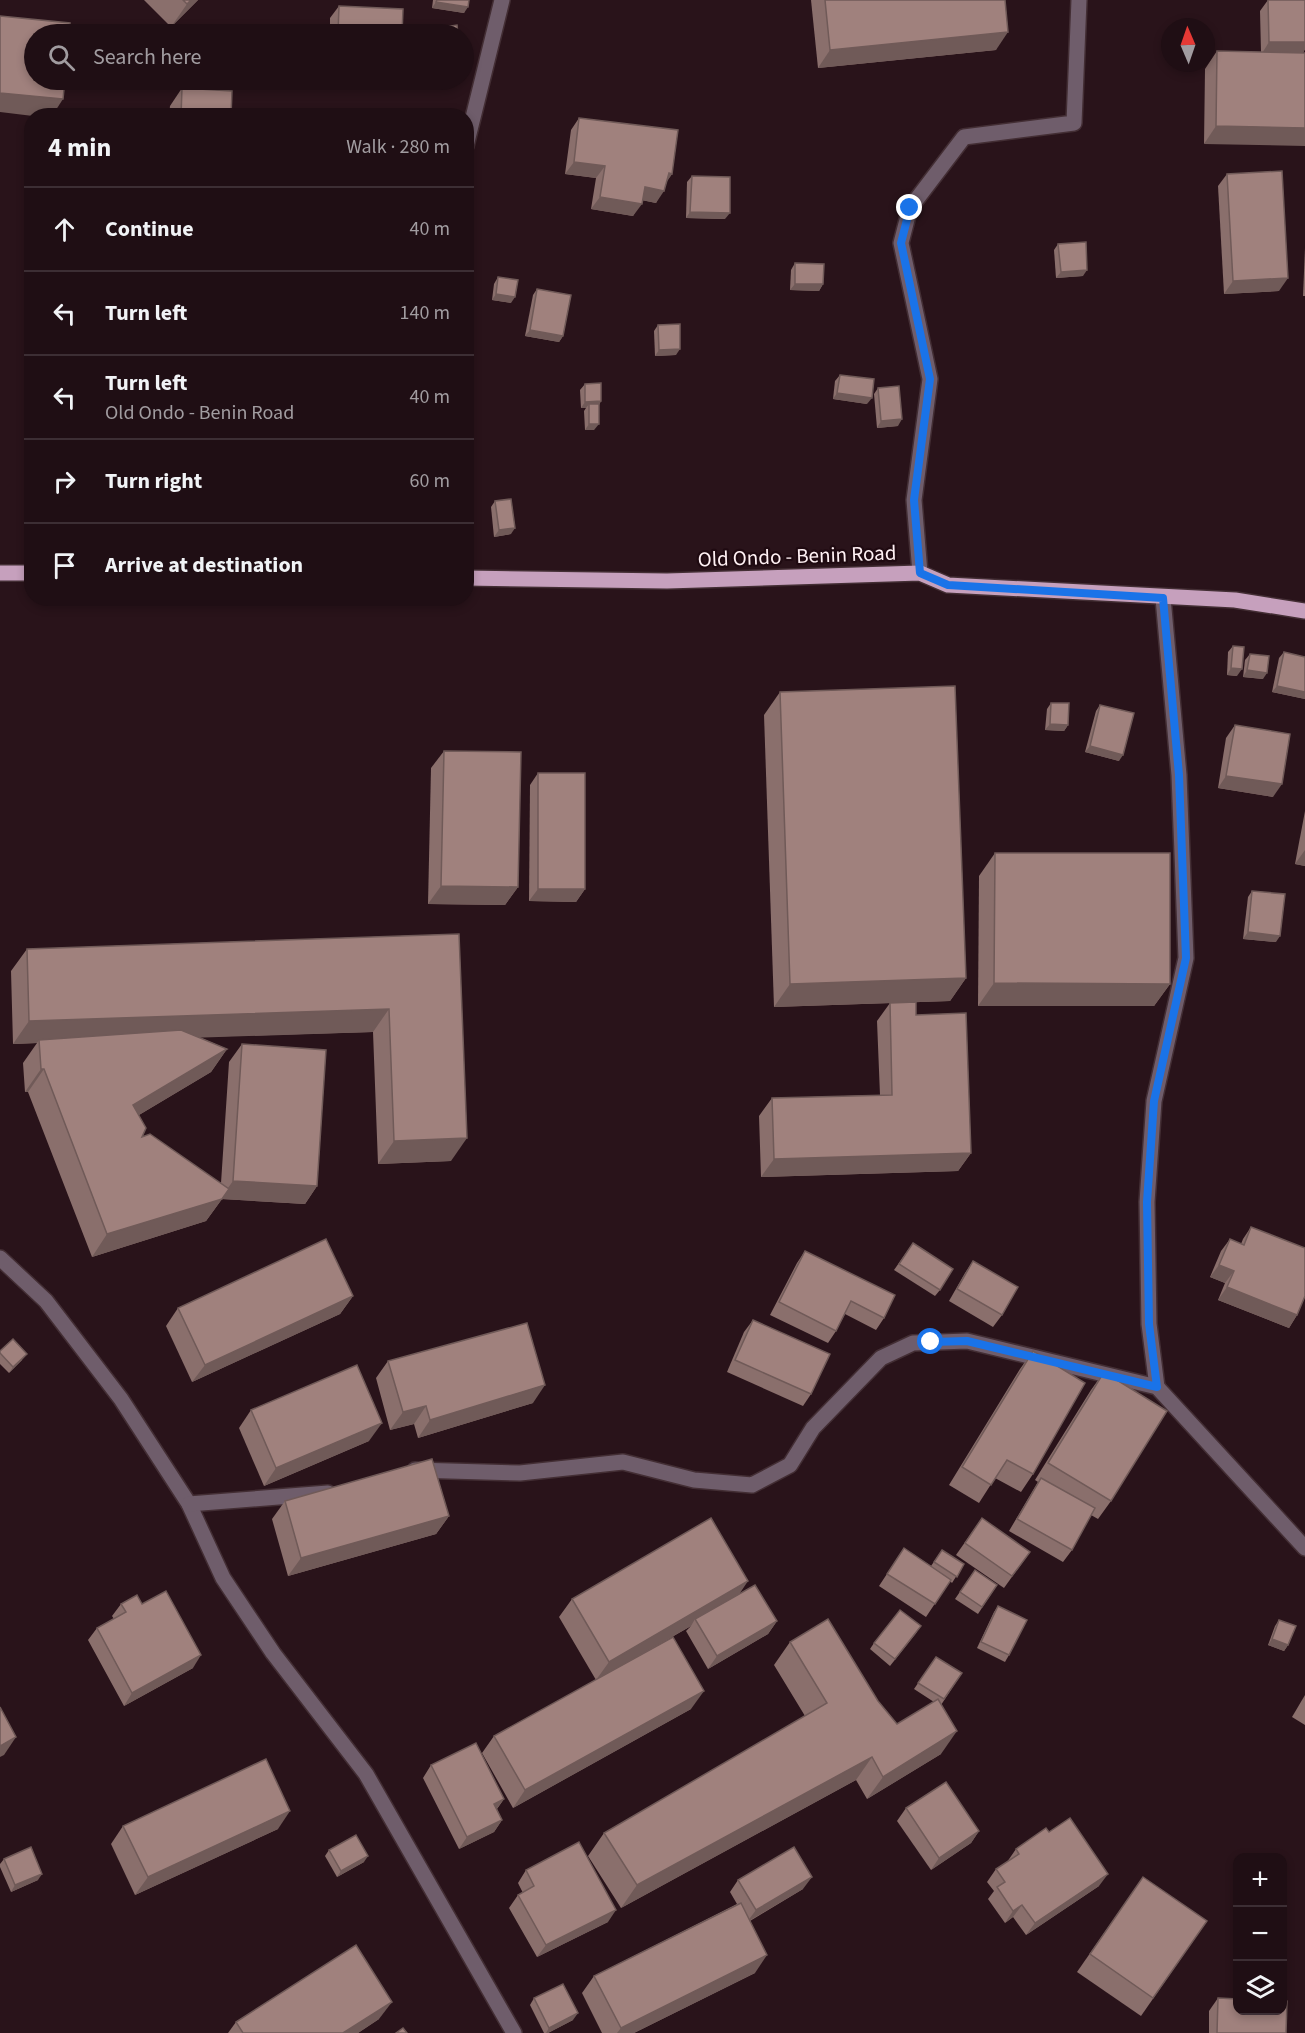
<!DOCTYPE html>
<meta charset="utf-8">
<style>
:root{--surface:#1f0e14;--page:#27171d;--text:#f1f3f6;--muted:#a19ca0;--line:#3c2e34}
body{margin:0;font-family:"Source Sans 3",sans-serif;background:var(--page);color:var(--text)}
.controls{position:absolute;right:18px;bottom:18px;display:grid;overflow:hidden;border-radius:12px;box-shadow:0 3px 9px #0003}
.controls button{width:54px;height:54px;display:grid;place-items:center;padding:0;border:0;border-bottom:2px solid var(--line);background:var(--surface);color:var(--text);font:30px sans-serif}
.compass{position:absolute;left:1161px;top:18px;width:54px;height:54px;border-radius:50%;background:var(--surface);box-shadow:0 3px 9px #0003;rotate:358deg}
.stop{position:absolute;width:18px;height:18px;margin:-14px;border:4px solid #1a73e8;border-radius:50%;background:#fff}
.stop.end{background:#1a73e8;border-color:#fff;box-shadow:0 2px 6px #0008}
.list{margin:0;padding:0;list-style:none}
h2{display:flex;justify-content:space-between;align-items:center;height:78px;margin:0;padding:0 24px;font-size:26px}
h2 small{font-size:20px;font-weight:400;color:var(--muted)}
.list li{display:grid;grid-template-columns:39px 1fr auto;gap:18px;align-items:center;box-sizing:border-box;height:84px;padding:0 24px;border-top:2px solid var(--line)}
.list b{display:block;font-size:22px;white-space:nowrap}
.list p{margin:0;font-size:20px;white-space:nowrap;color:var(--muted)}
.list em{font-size:20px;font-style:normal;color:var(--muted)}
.icon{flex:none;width:33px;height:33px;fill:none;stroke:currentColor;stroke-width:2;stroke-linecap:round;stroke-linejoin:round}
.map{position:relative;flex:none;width:1305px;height:2033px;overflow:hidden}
.search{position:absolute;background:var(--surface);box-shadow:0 3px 9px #0003;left:24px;top:24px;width:450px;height:66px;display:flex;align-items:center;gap:15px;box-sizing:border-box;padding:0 21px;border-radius:33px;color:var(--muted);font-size:22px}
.panel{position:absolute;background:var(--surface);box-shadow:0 3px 9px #0003;left:24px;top:108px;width:450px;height:498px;border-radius:24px}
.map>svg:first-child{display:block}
</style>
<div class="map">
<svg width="1305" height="2033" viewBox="0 0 1305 2033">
<rect width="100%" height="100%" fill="#29131a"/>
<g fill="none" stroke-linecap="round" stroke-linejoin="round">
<defs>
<g id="minor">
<path d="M466,146L502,0"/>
<path d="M920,573L914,500L930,379L901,243L910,208L964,137L1074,123L1079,0"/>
<path d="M0,1258L46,1301L121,1399L189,1504L223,1578L273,1653L366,1774L514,2033"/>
<path d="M1157,1387L1149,1324L1147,1202L1154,1101L1186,958L1179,775L1163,598"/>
<path d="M415,1470L520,1473L623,1462L694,1480L752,1485L790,1465L813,1428L881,1358L913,1343L967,1341L1157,1387L1305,1548"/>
<path d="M189,1504L328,1493"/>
</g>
<g id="major">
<path d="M0,573H32"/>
<path d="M466,578L667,581L920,573L948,585L1235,600L1305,611"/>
</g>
</defs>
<use href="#minor" stroke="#432e34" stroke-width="18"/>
<use href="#major" stroke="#432e34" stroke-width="18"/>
<use href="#minor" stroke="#6f5d6b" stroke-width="15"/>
<use href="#major" stroke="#c6a0bd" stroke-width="15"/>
</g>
<g fill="#8a6f6c">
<path d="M144,0H198L171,27Z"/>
<path d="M433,0H469L464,13L432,8Z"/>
<path d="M811,0H1005L996,50L818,68Z"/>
<path d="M1268,0H1305V49L1303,53L1204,144L1205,69L1217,51L1261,52L1260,11Z"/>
<path d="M339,6L402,34H330V18Z"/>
<path d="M122,25L245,34H115Z"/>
<path d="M182,88L231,116H169L170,106Z"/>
<path d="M579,118L672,174L666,182L656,203L642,200L633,216L591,209L596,178L565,174L571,130Z"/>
<path d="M1227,174L1279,291L1224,294L1218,186Z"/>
<path d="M692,176L725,219L686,218L687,182Z"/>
<path d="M1058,244L1083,276L1056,278L1054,250Z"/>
<path d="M1305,248V296H1303Z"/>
<path d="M795,263L823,284L819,291L790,290L791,270Z"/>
<path d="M498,277L511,303L492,300L494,284Z"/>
<path d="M537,289L563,336L559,342L525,336L533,295Z"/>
<path d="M658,325L676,355L655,356L654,331Z"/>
<path d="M840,375L867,404L833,399L835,381Z"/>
<path d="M585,384L601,401L599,405L594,430H585L584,411L586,408H581L580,390Z"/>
<path d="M878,388L898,426L877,428L874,394Z"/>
<path d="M495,501L511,534L494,537L491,507Z"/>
<path d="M1233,646L1237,676L1227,675L1228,652Z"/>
<path d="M1284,652L1305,657V699L1272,692L1279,658Z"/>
<path d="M1250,654L1263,679L1243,677L1245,660Z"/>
<path d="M780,692L966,978L950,1001L774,1007L764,715Z"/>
<path d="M1051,703L1068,725L1064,731L1045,730L1047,709Z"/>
<path d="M1100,705L1119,761L1085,752L1096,711Z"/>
<path d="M1235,725L1273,797L1218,788L1226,738Z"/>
<path d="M444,751L518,887L505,905L428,904L431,768Z"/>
<path d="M538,773L585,889L576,902L529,901L530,785Z"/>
<path d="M1305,811V866L1295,864Z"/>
<path d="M995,853L1170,984L1154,1006H978L979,876Z"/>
<path d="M1252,891L1276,942L1243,939L1248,897Z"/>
<path d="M459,934L451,1161L378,1164L373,1032L199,1037L227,1049L211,1072L139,1115L142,1137L221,1183L229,1062L242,1044L317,1186L305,1204L222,1199L206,1221L92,1257L28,1092H25L23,1063L37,1043L13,1044L11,971L27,949Z"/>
<path d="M890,1003L916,1015L971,1153L958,1171L761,1177L759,1116L772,1098L880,1095L877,1021Z"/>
<path d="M1251,1227L1297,1315L1289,1328L1218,1300L1225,1283L1210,1277L1221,1251L1230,1239L1241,1244L1243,1239Z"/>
<path d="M913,1243L940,1290L935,1296L894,1270Z"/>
<path d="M805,1251L884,1318L876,1330L845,1314L836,1331L828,1343L770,1315L797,1263Z"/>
<path d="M973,1261L1002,1315L993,1327L949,1301L965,1273Z"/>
<path d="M353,1296L340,1314L192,1382L166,1326L178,1308Z"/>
<path d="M753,1320L811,1394L803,1406L727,1372L744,1332Z"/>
<path d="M0,1351L22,1360L9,1373L0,1364Z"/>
<path d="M1033,1351V1474L1021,1492L995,1478L979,1503L949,1485L1020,1369Z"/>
<path d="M388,1361L533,1403L418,1438L414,1424L390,1430L376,1378Z"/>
<path d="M1104,1372L1111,1501L1098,1519L1091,1515L1072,1550L1063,1562L1009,1531L1038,1482L1035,1480L1091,1390Z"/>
<path d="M251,1410L369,1441L264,1486L239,1428Z"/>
<path d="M285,1501L449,1516L436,1534L288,1576L272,1519Z"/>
<path d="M982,1518L1030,1552L1004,1588L956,1555Z"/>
<path d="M904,1548L931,1566L942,1550L964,1564L952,1583L950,1581L926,1617L879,1586Z"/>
<path d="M975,1570L997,1585L978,1614L955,1599Z"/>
<path d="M740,1593L777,1621L768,1634L708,1669L686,1631L691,1626L620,1667L691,1709L513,1808L482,1753L494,1736L596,1680L559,1617L572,1599Z"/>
<path d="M121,1604L193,1668L124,1706L88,1640L97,1628L114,1619L112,1616Z"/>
<path d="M998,1606L1009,1655L1005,1662L977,1648L994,1612Z"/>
<path d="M1279,1620L1288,1645L1284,1651L1268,1645L1275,1626Z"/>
<path d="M917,1632L890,1666L870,1649L874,1643Z"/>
<path d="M790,1642L878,1701L897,1724L934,1702L914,1689L936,1657L962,1673L941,1705V1754L867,1799L856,1780L621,1908L588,1856L604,1833L805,1716L774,1665Z"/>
<path d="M1305,1695V1725L1292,1717Z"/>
<path d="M431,1765L504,1799L497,1809L502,1820L494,1832L459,1849L423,1778Z"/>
<path d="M906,1808L979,1831L971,1843L931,1870L897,1821Z"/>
<path d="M123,1826L278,1829L135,1895L111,1844Z"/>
<path d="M1049,1832L1099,1886L1026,1935L1013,1917L1005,1923L988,1899L994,1891L987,1882L996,1869L1007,1862L1016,1849Z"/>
<path d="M329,1850L364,1862L337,1877L325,1856Z"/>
<path d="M4,1859L38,1880L11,1892L0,1867V1864Z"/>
<path d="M526,1870L608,1922L537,1957L509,1908L518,1895L523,1893L518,1883Z"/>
<path d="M1143,1877L1207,1921L1141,2016L1077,1972Z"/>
<path d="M738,1880L803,1889L750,1921L755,1973L634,2033H602L582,1993L594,1976L737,1904L730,1892Z"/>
<path d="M534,1998L573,2020L548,2033H544L530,2005Z"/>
<path d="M1218,1998L1286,2033H1209V2011Z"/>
<path d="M379,2019L358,2033H228L236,2022Z"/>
</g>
<g fill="#705a58">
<path d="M191,0H198L171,27L187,4Z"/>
<path d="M436,2L468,7L464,13L432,8Z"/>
<path d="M1008,32L996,50L818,68L830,50Z"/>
<path d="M1269,42H1305V49L1302,54L1261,55Z"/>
<path d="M119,80H239L234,87Z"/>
<path d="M0,93L63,99L52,116H33L0,112Z"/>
<path d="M1216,126L1305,128V146L1204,144Z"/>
<path d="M574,162L605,166L596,178L565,174Z"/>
<path d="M669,173L672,174L664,186Z"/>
<path d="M645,187L664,191L656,203L636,199Z"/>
<path d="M600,197L642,204L633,216L591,209Z"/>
<path d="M690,212L730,213L725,219L686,218Z"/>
<path d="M1087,270L1083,276L1056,278L1061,272Z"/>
<path d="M1288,278L1279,291L1224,294L1233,281Z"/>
<path d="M795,284H823L819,291L790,290Z"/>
<path d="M496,294L515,297L511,303L492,300Z"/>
<path d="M530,330L563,336L559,342L525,336Z"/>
<path d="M680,349L676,355L655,356L659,350Z"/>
<path d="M837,393L872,398L867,404L833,399Z"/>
<path d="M601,401L597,408L589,404L586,408H581L585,402Z"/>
<path d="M902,419L898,426L877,428L881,421Z"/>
<path d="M589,424H599L594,430H585Z"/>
<path d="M515,528L511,534L494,537L499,530Z"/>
<path d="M1231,668L1242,669L1237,676L1227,675Z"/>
<path d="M1247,670L1267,673L1263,679L1243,677Z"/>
<path d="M1277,686L1305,692V699L1272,692Z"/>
<path d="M1050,724L1068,725L1064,731L1045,730Z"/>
<path d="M1090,746L1123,755L1119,761L1085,752Z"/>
<path d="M1226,776L1282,784L1273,797L1218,788Z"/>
<path d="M1305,850V866L1295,864Z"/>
<path d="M441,886L518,887L505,905L428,904Z"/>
<path d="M538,889H585L576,902L529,901Z"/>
<path d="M1248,932L1280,936L1276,942L1243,939Z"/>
<path d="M966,978L950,1001L774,1007L790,984Z"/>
<path d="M994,983L1170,984L1154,1006H978Z"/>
<path d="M389,1009L373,1032L39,1043V1040L37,1043L13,1044L29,1021Z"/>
<path d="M227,1049L211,1072L117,1128L133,1105Z"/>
<path d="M41,1069H44L28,1092H25Z"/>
<path d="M467,1138L451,1161L378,1164L394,1141Z"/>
<path d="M971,1153L958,1171L761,1177L774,1159Z"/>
<path d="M233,1181L317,1186L305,1204L222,1199L206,1221L92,1257L107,1234L220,1199Z"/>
<path d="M1219,1265L1234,1271L1225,1283L1210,1277Z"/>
<path d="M1227,1287L1297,1315L1289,1328L1218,1300Z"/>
<path d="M353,1296L340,1314L192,1382L205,1365Z"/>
<path d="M27,1354L22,1360L9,1373L13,1367Z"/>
<path d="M545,1385L533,1403L418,1438L430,1420Z"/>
<path d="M426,1406L414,1424L390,1430L403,1412Z"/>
<path d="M382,1423L369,1441L264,1486L276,1468Z"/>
<path d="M449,1516L436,1534L288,1576L301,1558Z"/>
<path d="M748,1581L736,1599L695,1619L691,1626L596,1680L609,1662Z"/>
<path d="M777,1621L768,1634L708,1669L717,1656Z"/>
<path d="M1272,1639L1288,1645L1284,1651L1268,1645Z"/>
<path d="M201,1655L193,1668L124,1706L132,1693Z"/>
<path d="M704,1691L691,1709L513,1808L525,1790Z"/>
<path d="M957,1731L941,1754L867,1799L883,1777Z"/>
<path d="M16,1737L4,1755L0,1757V1746Z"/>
<path d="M872,1757L856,1780L621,1908L637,1885Z"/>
<path d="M504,1799L495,1811L494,1804Z"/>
<path d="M290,1811L278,1829L135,1895L148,1877Z"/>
<path d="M502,1820L494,1832L459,1849L467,1837Z"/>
<path d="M979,1831L971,1843L931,1870L939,1858Z"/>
<path d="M368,1856L364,1862L337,1877L341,1871Z"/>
<path d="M42,1874L38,1880L11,1892L15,1885Z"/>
<path d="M1108,1874L1099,1886L1026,1935L1035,1923Z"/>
<path d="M812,1877L803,1889L747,1922L756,1910Z"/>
<path d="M1022,1905L1013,1917L1005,1923L1013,1911Z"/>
<path d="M616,1910L608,1922L537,1957L546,1945Z"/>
<path d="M767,1955L755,1973L634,2033H617L621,2028Z"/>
<path d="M392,2002L379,2019L358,2033H343Z"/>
<path d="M578,2013L573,2020L548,2033H546L549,2028Z"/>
</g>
<g fill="#a0817d" stroke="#705a58" stroke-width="1.5">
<path d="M183,0H191L187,4Z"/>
<path d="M437,0H469L468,7L436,2Z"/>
<path d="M825,0H1005L1008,32L830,50Z"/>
<path d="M1268,0H1305V42H1269Z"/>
<path d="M339,6L403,9L402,34H338Z"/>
<path d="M0,16L70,23L69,34H34V80H65L63,99L0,93Z"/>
<path d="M122,25L245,33V34H121Z"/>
<path d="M457,25L458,34H424L423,30Z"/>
<path d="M1217,51L1305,53V128L1216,126Z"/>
<path d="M182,88L232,91L231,116H181Z"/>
<path d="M96,114L140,116H96Z"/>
<path d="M579,118L678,130L672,174L669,173L664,191L645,187L642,204L600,197L605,166L574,162Z"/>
<path d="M1282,171L1288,278L1233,281L1227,174Z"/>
<path d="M692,176L730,177V213L690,212Z"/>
<path d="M1086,242L1087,270L1061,272L1058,244Z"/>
<path d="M795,263L824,264L823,284H795Z"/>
<path d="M498,277L518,280L515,297L496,294Z"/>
<path d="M537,289L571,295L563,336L530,330Z"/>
<path d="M680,324V349L659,350L658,325Z"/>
<path d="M840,375L874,379L872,398L837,393Z"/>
<path d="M601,383V401L585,402V384Z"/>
<path d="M899,386L902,419L881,421L878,388Z"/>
<rect x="589" y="404" width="10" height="20"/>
<path d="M511,499L515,528L499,530L495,501Z"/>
<path d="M1233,646L1244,647L1242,669L1231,668Z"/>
<path d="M1284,652L1305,657V692L1277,686Z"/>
<path d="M1250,654L1269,656L1267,673L1247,670Z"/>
<path d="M955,686L966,978L790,984L780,692Z"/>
<path d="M1051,703H1069L1068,725L1050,724Z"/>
<path d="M1100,705L1134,713L1123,755L1090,746Z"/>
<path d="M1235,725L1290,734L1282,784L1226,776Z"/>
<path d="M444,751L521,752L518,887L441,886Z"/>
<rect x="538" y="773" width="47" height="116"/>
<path d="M995,853H1170V984L994,983Z"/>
<path d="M1252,891L1285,894L1280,936L1248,932Z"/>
<path d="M459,934L467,1138L394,1141L389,1009L29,1021L27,949Z"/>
<path d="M916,1002V1015L966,1013L971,1153L774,1159L772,1098L892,1095L890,1003Z"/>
<path d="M181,1030L227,1049L133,1105L146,1128L142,1137L150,1134L229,1189L222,1199L107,1234L44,1069H41L39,1040Z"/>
<path d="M242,1044L326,1050L317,1186L233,1181Z"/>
<path d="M1251,1227L1305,1248V1296L1297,1315L1227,1287L1234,1271L1219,1265L1230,1239L1244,1245Z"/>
<path d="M326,1239L353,1296L205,1365L178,1308Z"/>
<path d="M913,1243L953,1269L940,1290L899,1264Z"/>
<path d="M805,1251L895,1295L884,1318L851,1301L836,1331L779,1302Z"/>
<path d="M973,1261L1018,1287L1002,1315L957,1289Z"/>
<path d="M753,1320L830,1354L811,1394L735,1360Z"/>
<path d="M527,1323L545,1385L430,1420L426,1406L403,1412L388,1361Z"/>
<path d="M13,1339L27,1354L13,1367L0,1353V1351Z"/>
<path d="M1033,1351L1085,1383L1033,1474L1007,1460L991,1485L962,1467Z"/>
<path d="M357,1365L382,1423L276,1468L251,1410Z"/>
<path d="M1104,1372L1167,1411L1111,1501L1048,1463Z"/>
<path d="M432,1459L449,1516L301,1558L285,1501Z"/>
<path d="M1041,1478L1095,1508L1072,1550L1017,1519Z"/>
<path d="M711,1518L748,1581L609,1662L572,1599Z"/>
<path d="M982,1518L1030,1552L1012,1576L965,1543Z"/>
<path d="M904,1548L951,1580L935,1604L887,1574Z"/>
<path d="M942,1550L964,1564L957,1577L934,1562Z"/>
<path d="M975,1570L997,1585L982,1607L960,1592Z"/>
<path d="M755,1585L777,1621L717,1656L695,1619Z"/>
<path d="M166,1591L201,1655L132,1693L97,1628L126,1612L121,1604L137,1595L142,1604Z"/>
<path d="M998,1606L1027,1620L1009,1655L981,1642Z"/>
<path d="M900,1610L921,1626L895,1659L874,1643Z"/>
<path d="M828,1619L878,1701L897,1724L938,1699L957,1731L883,1777L872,1757L637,1885L604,1833L827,1703L790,1642Z"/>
<path d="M1279,1620L1296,1626L1288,1645L1272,1639Z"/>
<path d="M673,1637L704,1691L525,1790L494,1736Z"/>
<path d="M936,1657L962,1673L944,1699L918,1683Z"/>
<path d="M0,1707L16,1737L0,1746Z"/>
<path d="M476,1743L504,1799L494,1804L502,1820L467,1837L431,1765Z"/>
<path d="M266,1759L290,1811L148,1877L123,1826Z"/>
<path d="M946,1782L979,1831L939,1858L906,1808Z"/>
<path d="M1070,1818L1108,1874L1035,1923L1022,1905L1013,1911L997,1887L1005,1882L996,1869L1019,1854L1016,1849L1046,1828L1049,1832Z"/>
<path d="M356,1835L368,1856L341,1871L329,1850Z"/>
<path d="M579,1842L616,1910L546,1945L518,1895L534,1886L526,1870Z"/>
<path d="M31,1847L42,1874L15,1885L4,1859Z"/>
<path d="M794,1847L812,1877L756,1910L738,1880Z"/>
<path d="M1143,1877L1207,1921L1153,1998L1090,1954Z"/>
<path d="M741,1903L767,1955L621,2028L594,1976Z"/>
<path d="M356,1945L392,2002L343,2033H243L236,2022Z"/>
<path d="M563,1984L578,2013L549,2028L534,1998Z"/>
<path d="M1218,1998L1238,1999V2010H1282V2000L1287,2001L1286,2033H1217Z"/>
<path d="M403,2028L407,2033H396Z"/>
</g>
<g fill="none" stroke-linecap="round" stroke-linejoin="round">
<path stroke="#1a73e8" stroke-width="8" d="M910,208L901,243L930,379L914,500L920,573L948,585L1163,598L1179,775L1186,958L1154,1101L1147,1202L1149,1324L1157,1387L967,1341L931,1342"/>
</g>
<g text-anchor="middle" stroke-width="4.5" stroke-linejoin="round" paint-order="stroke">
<g font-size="21" fill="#fff1f4" stroke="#1f0a11">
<text transform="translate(797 556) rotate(-2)" y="7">Old Ondo - Benin Road</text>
</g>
</g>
</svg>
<div class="controls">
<button>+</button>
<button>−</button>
<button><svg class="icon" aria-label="layers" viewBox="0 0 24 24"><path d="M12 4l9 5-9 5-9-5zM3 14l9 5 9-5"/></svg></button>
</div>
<svg class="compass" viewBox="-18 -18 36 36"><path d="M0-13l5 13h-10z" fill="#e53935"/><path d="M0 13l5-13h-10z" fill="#a19ca0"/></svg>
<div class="stop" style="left:931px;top:1342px"></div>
<div class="stop end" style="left:910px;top:208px"></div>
<div class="search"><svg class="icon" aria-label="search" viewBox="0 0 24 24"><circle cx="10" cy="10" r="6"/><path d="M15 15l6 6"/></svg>Search here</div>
<section class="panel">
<h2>4 min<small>Walk · 280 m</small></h2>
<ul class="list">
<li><svg class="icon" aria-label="ahead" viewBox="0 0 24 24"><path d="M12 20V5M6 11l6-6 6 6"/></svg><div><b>Continue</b></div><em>40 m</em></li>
<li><svg class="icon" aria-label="left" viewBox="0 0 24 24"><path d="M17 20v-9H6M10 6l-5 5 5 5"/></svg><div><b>Turn left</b></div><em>140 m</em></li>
<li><svg class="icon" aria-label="left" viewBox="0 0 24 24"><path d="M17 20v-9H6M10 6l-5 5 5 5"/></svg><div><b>Turn left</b><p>Old Ondo - Benin Road</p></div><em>40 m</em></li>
<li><svg class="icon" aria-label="right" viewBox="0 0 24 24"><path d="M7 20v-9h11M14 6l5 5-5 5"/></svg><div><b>Turn right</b></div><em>60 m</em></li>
<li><svg class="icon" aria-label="arrive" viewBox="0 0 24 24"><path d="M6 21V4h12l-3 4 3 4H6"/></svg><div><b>Arrive at destination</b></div></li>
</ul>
</section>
</div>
